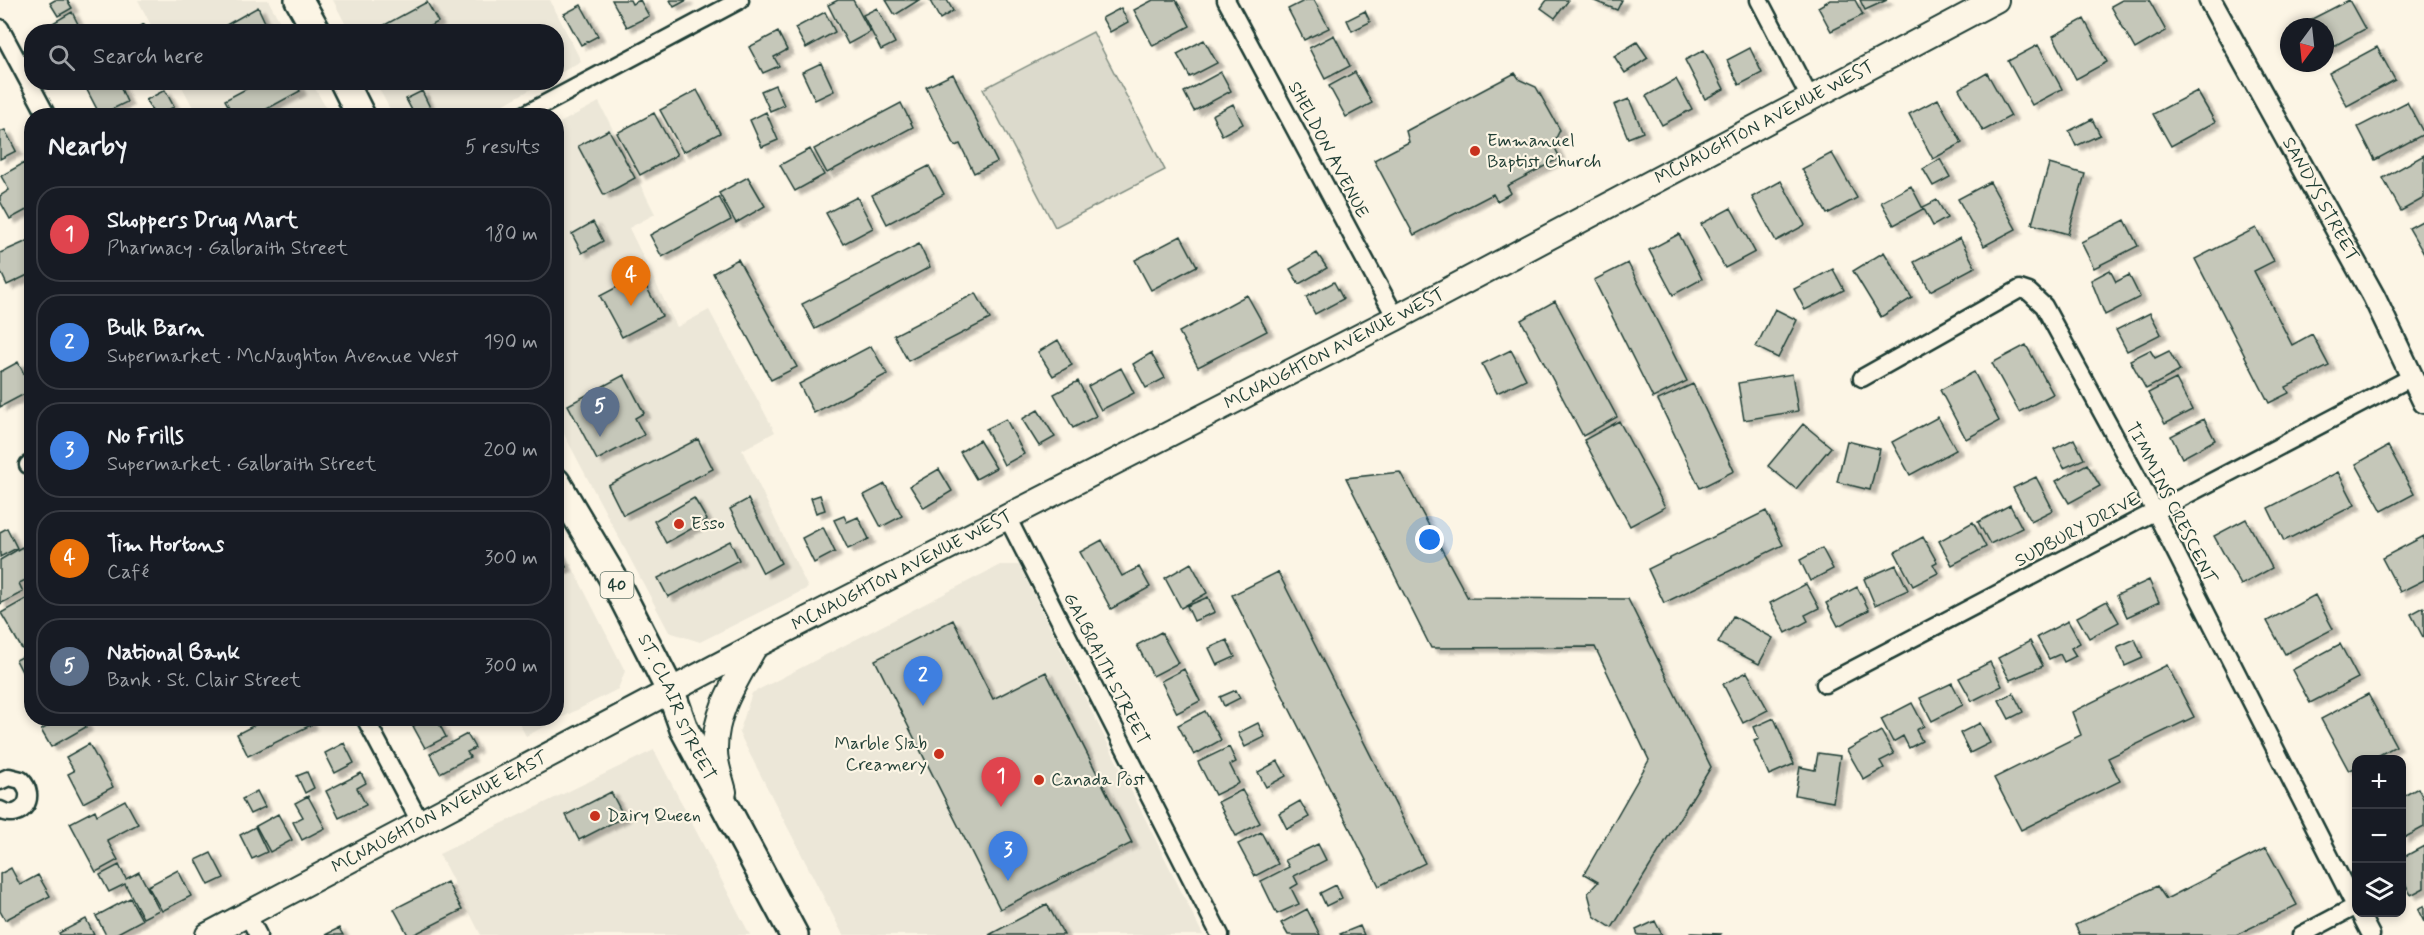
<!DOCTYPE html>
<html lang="en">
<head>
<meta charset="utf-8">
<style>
  :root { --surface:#171b24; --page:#242831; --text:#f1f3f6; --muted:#9ea1a6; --line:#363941; --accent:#db2777 }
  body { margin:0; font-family:Mynerve,sans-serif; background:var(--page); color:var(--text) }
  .controls { position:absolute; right:18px; bottom:18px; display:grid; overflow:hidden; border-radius:12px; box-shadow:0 3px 9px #0003 }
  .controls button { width:54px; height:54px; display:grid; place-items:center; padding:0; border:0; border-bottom:2px solid var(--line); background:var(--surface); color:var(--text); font:30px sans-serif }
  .compass { position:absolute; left:2280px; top:18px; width:54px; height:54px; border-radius:50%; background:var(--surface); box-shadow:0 3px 9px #0003; rotate:195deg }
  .you { position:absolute; left:1430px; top:540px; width:21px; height:21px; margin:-15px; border:4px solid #fff; border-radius:50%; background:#1a73e8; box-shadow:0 0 0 9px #1a73e833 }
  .badge { display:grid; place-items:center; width:39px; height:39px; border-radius:50%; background:var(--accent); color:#fff; font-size:20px; font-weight:700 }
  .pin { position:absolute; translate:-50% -50px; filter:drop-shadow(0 2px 3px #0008) }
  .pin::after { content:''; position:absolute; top:32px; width:21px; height:18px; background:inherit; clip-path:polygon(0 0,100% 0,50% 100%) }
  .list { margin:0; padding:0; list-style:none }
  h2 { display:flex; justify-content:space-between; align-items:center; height:78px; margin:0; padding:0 24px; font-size:26px }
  h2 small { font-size:20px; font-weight:400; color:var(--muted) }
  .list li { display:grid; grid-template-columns:39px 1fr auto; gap:18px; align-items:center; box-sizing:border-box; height:96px; margin:0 12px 12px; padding:0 12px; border:2px solid var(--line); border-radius:24px }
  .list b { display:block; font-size:22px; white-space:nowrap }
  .list p { margin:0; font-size:20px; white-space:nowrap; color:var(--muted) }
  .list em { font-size:20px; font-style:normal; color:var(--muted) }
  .icon { flex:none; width:33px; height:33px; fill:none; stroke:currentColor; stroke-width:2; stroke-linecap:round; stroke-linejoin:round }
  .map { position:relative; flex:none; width:2424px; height:935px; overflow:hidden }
  .search { position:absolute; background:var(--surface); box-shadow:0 3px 9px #0003; left:24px; top:24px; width:540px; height:66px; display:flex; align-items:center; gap:15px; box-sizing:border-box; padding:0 21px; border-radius:24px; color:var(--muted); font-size:22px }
  .panel { position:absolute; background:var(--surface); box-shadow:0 3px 9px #0003; left:24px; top:108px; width:540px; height:618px; border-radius:24px }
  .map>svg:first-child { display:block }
</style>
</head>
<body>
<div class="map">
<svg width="2424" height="935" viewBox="0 0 2424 935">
  <defs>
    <filter id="shadow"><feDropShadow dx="6" dy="4" stdDeviation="1.5" flood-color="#0004"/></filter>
  </defs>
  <rect width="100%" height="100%" fill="#fcf5e5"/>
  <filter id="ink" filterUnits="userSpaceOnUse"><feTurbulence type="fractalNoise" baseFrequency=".0167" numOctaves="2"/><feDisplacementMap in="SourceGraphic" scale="12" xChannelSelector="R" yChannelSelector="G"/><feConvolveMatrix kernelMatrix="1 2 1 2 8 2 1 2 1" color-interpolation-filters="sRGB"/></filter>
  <g filter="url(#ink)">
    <path fill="#ece7d8" d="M138,0H268L285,31H154Z
      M333,0H550L581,61L557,75L556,32L349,31Z
      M180,83H312L330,115H197Z
      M376,83H542L483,116L393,115Z
      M599,102L655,214L629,228L677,327L709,310L775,432L742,450L808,588L700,642L669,632L557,421L556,125Z
      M557,537L625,671L618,689L526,736L517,719L556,718Z
      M1000,565H1019L1203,935H843L739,733L752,693Z
      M654,750L750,935H481L439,854Z"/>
    <path fill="#dcdacc" stroke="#7e8c80" stroke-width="1.5" d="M1093,32L1165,170L1055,227L983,89Z"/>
    <path fill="#c5c7b9" stroke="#1f3d34" stroke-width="1.5" filter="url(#shadow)" d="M55,0H67L72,8L58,16L50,3Z
      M612,0H630L632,4L640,0L649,16L627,27Z
      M670,0H687L674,7Z
      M838,0H853L870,32L848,44L828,5Z
      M886,0H919L895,15Z
      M947,0L953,11L940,19L930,1Z
      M1153,0H1176L1190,26L1153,46L1134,10Z
      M1306,0H1314L1329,28L1304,40L1288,9Z
      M1547,0H1567L1568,1L1555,18L1541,8Z
      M1592,0H1622L1617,10Z
      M1855,0L1863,15L1831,31L1818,7L1830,0Z
      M1860,0H1887L1865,10Z
      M2122,0H2149L2166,31L2135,49L2111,6Z
      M2349,0L2365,29L2325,51V27H2304L2302,24Z
      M427,2L438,22L419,32H378L377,29Z
      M581,5L598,36L581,45L564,14Z
      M258,7L269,31L214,32Z
      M877,8L895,43L881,50L863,15Z
      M1121,8L1128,22L1110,32L1102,18Z
      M1365,11L1370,22L1352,31L1347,20Z
      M72,12L82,32H55L51,24Z
      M825,12L835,32L806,48L795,28Z
      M2084,19L2107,62L2076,79L2053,36Z
      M144,24L148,32H131Z
      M778,32L787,50L774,57L779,66L763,73L749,47Z
      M1334,35L1350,66L1325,79L1309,48Z
      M1204,40L1217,63L1190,77L1177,54Z
      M1637,42L1648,58L1625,73L1614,56Z
      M2038,45L2062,89L2032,105L2008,61Z
      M2377,47L2395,80L2347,106L2329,73Z
      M1750,48L1762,73L1739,85L1727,60Z
      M1704,50L1724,89L1705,99L1685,60Z
      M821,63L834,91L815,100L802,72Z
      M1221,72L1231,91L1194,111L1184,92Z
      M1355,72L1372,103L1346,117L1329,86Z
      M1515,73L1520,80L1536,87L1560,130L1553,144L1560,158L1507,186L1511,193L1497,201L1493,194L1414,235L1374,160L1409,142L1406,131Z
      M1987,73L2011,116L1983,131L1959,89Z
      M953,74L997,162L974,173L960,144L955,146L926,87Z
      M1676,79L1692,109L1662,125L1646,96Z
      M98,82H118L127,102L100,115L86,88Z
      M259,82H295L300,91L254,116H234L225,100Z
      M775,85L784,105L770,111L761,91Z
      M165,90L174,107L155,116L146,100Z
      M697,90L720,133L683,152L660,110Z
      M422,91L434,116H415L406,99Z
      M2197,91L2215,122L2171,146L2153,114Z
      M1629,99L1643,132L1628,138L1614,105Z
      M1938,99L1962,143L1933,159L1909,114Z
      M2407,102L2424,134L2375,160L2358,127Z
      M901,103L913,127L827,173L814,149Z
      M1233,104L1243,124L1222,135L1212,115Z
      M766,112L778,140L762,147L750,120Z
      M654,113L677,155L640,175L617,133Z
      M2092,119L2100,135L2076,146L2069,131Z
      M5,130L16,151L0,159V132Z
      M609,130L635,178L604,195L578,146Z
      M810,149L824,175L795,191L780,165Z
      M1832,153L1857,198L1827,214L1802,169Z
      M2424,155V198L2401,211L2383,178Z
      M1940,159L1950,177L1933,186L1923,169Z
      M24,163L32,176V207L10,219L0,201V196L9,190L1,176Z
      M2049,164L2085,174L2068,234L2032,224Z
      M929,166L944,194L887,224L872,195Z
      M748,177L765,206L736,223L719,193Z
      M1781,181L1805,225L1776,241L1752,197Z
      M1990,182L2016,229L1984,246L1958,199Z
      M1911,186L1923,209L1894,225L1881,202Z
      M719,197L731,220L662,257L650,235Z
      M857,197L873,228L843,244L826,213Z
      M1937,200L1947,218L1933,226L1923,207Z
      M1731,208L1755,252L1725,268L1701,224Z
      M2125,220L2138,246L2094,268L2081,242Z
      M2424,220V254L2409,228Z
      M593,222L603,241L582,253L572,234Z
      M2256,228L2274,261L2254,271L2292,345L2312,334L2329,366L2286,387L2289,393L2269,403L2195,259Z
      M1679,234L1702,279L1673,295L1649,250Z
      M1181,236L1197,266L1151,290L1135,260Z
      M1960,238L1975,267L1930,291L1914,262Z
      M32,239V273L7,285L0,270V253Z
      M919,244L930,267L815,329L802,304Z
      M1884,252L1912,298L1881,317L1853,271Z
      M1317,253L1327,268L1299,284L1290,269Z
      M738,259L797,367L771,380L713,273Z
      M1628,263L1687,381L1653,398L1594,280Z
      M1833,269L1844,290L1805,310L1794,289Z
      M2110,270L2116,282L2129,275L2140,297L2105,315L2091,280Z
      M640,275L662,316L622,337L600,296Z
      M1334,282L1343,299L1315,314L1306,297Z
      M976,293L990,319L908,361L894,335Z
      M1247,295L1267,331L1198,367L1179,332Z
      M1555,301L1617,417L1583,436L1521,320Z
      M1775,309L1797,320L1778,358L1756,347Z
      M2150,313L2161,334L2127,351L2116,330Z
      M1058,340L1072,365L1053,376L1038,352Z
      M2026,345L2053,394L2019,412L1992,363Z
      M871,346L887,374L814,413L799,384Z
      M1511,350L1526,379L1497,393L1482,364Z
      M2150,350L2155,358L2169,351L2180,371L2146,389L2130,360Z
      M1151,353L1165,378L1146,388L1133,364Z
      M18,362L32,390L0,407V372Z
      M32,364V378L26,367Z
      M1121,368L1134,393L1101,410L1088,386Z
      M1974,372L1999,421L1966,439L1940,390Z
      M1792,374L1798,411L1744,420L1738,383Z
      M624,375L644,413L635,418L644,435L597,460L568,405Z
      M2176,379L2192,410L2165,424L2148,393Z
      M1078,381L1096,416L1073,428L1054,394Z
      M1693,384L1734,471L1700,488L1658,400Z
      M1038,410L1055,437L1039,446L1022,419Z
      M1938,417L1956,450L1910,475L1892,442Z
      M1006,419L1024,454L1004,465L986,429Z
      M2204,419L2215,440L2182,458L2171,436Z
      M1619,421L1665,507L1630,526L1584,440Z
      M1803,424L1831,447L1796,489L1768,466Z
      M698,439L713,469L623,515L608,485Z
      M2074,439L2084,459L2064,468L2054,449Z
      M979,440L996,468L976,479L960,452Z
      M1847,441L1880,449L1870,490L1837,482Z
      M2388,446L2414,494L2382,511L2356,464Z
      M2087,464L2100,486L2069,503L2056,481Z
      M939,469L952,491L924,508L910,486Z
      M1400,472L1468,598L1628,599L1711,767L1612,928L1594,916L1588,893L1598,882L1584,874L1649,760L1595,647L1431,648L1346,478Z
      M2338,472L2355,505L2284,541L2268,508Z
      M2036,477L2053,510L2031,521L2013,488Z
      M885,484L902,516L881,527L864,495Z
      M820,495L825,510L816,513L811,498Z
      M694,498L707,520L666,543L654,521Z
      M748,499L781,563L763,573L730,509Z
      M2010,505L2022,528L1990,544L1978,522Z
      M1766,511L1783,545L1664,603L1648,569Z
      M844,516L847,522L858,517L869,539L848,549L834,520Z
      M2246,519L2272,568L2241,585L2214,536Z
      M1973,522L1986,547L1952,565L1939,541Z
      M823,527L835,552L814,563L802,538Z
      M7,528L17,548L0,557V532Z
      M2424,536V580L2400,592L2382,558Z
      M1923,537L1937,562L1933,564L1938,573L1913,586L1895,552Z
      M1102,540L1122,576L1139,567L1150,587L1111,609L1080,552Z
      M730,541L739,560L668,597L658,578Z
      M22,547L32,565V577L19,583L23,592L0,604V560Z
      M1822,548L1833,569L1810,581L1800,560Z
      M556,549L566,567L556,572Z
      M1191,563L1207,593L1181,608L1165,578Z
      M1896,565L1908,590L1875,605L1864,579Z
      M1278,572L1425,863L1379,886L1232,595Z
      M2149,580L2159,602L2127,617L2117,595Z
      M1806,584L1819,608L1805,615L1808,621L1786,633L1770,603Z
      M1857,587L1869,610L1838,626L1826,603Z
      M2315,595L2333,629L2285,654L2267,621Z
      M31,596L32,644L22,649L1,613Z
      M1208,597L1215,612L1194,621L1187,606Z
      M2107,601L2119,622L2089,638L2077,617Z
      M2424,607V639L2411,614Z
      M1733,616L1773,638L1759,664L1718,643Z
      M953,620L993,699L1046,672L1132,843L1000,909L875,660Z
      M2068,621L2080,643L2071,648L2076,656L2064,662L2060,654L2049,659L2037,637Z
      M1161,632L1178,663L1153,676L1137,645Z
      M2135,639L2143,658L2125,666L2117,647Z
      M1227,640L1235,657L1217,665L1209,648Z
      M2030,641L2043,666L2010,680L1998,658Z
      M2340,644L2358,678L2310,703L2292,670Z
      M32,652V684L29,685L16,660Z
      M1990,662L2002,686L1972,701L1959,678Z
      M2167,665L2194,717L2108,758L2120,781L2021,830L1994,778L2081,735L2072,712Z
      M1184,669L1200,701L1177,713L1161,681Z
      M1747,672L1768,710L1743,723L1723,684Z
      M1952,683L1963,705L1932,721L1920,698Z
      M1236,690L1240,698L1224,706L1220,697Z
      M2013,693L2023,712L2009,719L1999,700Z
      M2368,694L2396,746L2370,760H2356V767L2349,771L2321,719Z
      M1912,703L1924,726L1916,730L1922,741L1909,748L1903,736L1893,742L1881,719Z
      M1205,711L1221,740L1194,755L1178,725Z
      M47,718H81L86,727L51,747L41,730L50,725Z
      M268,718H308L311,725L248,756L237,734Z
      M427,718H436L446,737L425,748L413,726Z
      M1774,718L1794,764L1769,775L1754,741L1759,739L1754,727Z
      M1258,723L1265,737L1245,747L1238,733Z
      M1980,723L1990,743L1970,753L1960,733Z
      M1881,731L1894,754L1880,761L1884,768L1864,780L1847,750Z
      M467,734L475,748L467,752L470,757L440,773L430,754Z
      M344,743L354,763L335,773L325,753Z
      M89,744L113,787L83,803L68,774L74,771L66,757Z
      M1229,747L1236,762L1230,765L1239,783L1215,795L1198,762Z
      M1818,753L1840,756L1833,802L1795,795L1800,767L1815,770Z
      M1278,761L1286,776L1266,787L1258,772Z
      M307,772L314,788L305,793L297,776Z
      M361,773L366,783L357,788L366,805L339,818L326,791Z
      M2418,788L2424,800V827L2402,839V797Z
      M1242,790L1260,823L1236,836L1218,802Z
      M257,791L265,807L250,814L242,799Z
      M611,792L624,817L579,840L566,815Z
      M308,796L325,828L302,840L293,822L303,817L295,803Z
      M125,800L138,824L107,840L118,860L96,872L70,823L95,810L97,815Z
      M1300,801L1309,817L1287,829L1279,813Z
      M278,814L292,840L270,852L256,826Z
      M255,827L267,852L252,859L240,835Z
      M1261,832L1278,864L1255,876L1238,844Z
      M1318,844L1326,860L1294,876L1298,884L1291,888L1299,904L1277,914L1261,881L1289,867L1285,860Z
      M2424,846V888L2411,895L2402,877V858Z
      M2266,848L2297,905L2236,935H2080L2075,925L2157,886L2166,899Z
      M211,853L224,878L209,885L196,860Z
      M119,865L126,879L139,872L159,910L143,918L125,884L109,892L100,875Z
      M11,868L20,885L38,875L50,896L5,920L0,911V874Z
      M178,870L191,896L162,911L148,886Z
      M447,882L462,910L413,935H408L394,909Z
      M1336,885L1342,898L1326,906L1320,893Z
      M130,898L142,920L114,935H106L96,916Z
      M1047,904L1064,935H989Z
      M2424,906V922L2418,910Z
      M1307,909L1320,935H1288L1281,923Z
      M86,919L94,935H60L59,933Z
      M1655,921L1662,935H1638L1636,930Z
      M1360,926L1364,935H1341L1340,934Z
      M339,928L343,935H325Z
      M1691,933L1721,934L1720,935H1691Z"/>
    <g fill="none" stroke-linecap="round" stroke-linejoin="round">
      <defs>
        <path id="minor" d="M1226,0L1396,318
          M1759,0L1810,98
          M0,28L47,116
          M522,116L740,0
          M1862,378L2020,289L2029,292L2044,306L2142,486L2356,908
          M28,465L32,463
          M1007,517L1220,935
          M1825,684L2412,377
          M365,718L420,822
          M0,781L9,777L21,780C38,796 22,822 0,810
          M2359,912L2371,935
          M247,914L258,935
          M2301,935L2356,906"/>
        <g id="tertiary">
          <path id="s1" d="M2210,0L2374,297L2424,402"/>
        </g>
        <g id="secondary">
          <path d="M724,792C721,779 715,764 715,751C714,712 737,679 755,646"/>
          <path id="s2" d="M208,935L755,646L1396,318L1996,0"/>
        </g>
        <g id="primary">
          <path d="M299,0L317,32"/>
          <path d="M344,82L361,116"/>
          <path id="s3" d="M556,482L613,578L671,692L684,729L794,935"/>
        </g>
      </defs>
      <use href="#minor" stroke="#1f3d34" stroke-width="21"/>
      <use href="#tertiary" stroke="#1f3d34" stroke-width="26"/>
      <use href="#secondary" stroke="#1f3d34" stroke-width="28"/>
      <use href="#primary" stroke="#1f3d34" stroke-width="32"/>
      <use href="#minor" stroke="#fcf5e5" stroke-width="16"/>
      <use href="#tertiary" stroke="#fcf5e5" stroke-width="21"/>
      <use href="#secondary" stroke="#fcf5e5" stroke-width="24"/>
      <use href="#primary" stroke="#fcf5e5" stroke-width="27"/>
    </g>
  </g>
  <g fill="#c8321e" stroke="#fcf5e5" stroke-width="2">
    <circle cx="1475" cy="151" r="6"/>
    <circle cx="679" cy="524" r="6"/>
    <circle cx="939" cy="754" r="6"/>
    <circle cx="1039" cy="780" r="6"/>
    <circle cx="595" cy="816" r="6"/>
  </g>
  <g text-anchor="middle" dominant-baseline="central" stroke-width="4.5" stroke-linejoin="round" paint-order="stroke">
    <rect fill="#fcf5e5" stroke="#617469" stroke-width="1.5" x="600.5" y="572" width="33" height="26" rx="4.5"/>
    <g font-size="16" font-weight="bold" fill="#1f3d34">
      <text x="617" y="585">40</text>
    </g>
    <g font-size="18" fill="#1f3d34" stroke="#fcf5e5">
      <text stroke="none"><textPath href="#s2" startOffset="1756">MCNAUGHTON AVENUE WEST</textPath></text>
      <text transform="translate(1328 150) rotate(62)">SHELDON AVENUE</text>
      <text stroke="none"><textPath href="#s1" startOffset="228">SANDYS STREET</textPath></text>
      <text stroke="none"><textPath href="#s2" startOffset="1270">MCNAUGHTON AVENUE WEST</textPath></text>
      <text transform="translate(2171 503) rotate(63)">TIMMINS CRESCENT</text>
      <text transform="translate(2078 530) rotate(-28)">SUDBURY DRIVE</text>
      <text stroke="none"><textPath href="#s2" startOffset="784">MCNAUGHTON AVENUE WEST</textPath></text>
      <text transform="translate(1106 669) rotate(63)">GALBRAITH STREET</text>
      <text stroke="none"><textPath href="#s3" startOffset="256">ST. CLAIR STREET</textPath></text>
      <text stroke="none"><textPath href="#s2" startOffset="262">MCNAUGHTON AVENUE EAST</textPath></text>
    </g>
    <g font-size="18" fill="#1f3d34" stroke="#fcf5e5" text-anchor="start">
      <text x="1487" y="141">Emmanuel<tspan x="1487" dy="21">Baptist Church</tspan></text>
      <text x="691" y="524">Esso</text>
      <text x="927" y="744" text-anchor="end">Marble Slab<tspan x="927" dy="21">Creamery</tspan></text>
      <text x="1051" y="780">Canada Post</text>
      <text x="607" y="816">Dairy Queen</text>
    </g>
  </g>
</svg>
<div class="controls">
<button>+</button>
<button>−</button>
<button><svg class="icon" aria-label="layers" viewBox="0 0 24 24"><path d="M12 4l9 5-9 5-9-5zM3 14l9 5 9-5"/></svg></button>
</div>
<svg class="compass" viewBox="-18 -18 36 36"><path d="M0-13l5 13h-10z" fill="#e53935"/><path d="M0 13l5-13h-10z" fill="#9ea1a6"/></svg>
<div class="you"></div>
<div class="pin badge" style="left:1001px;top:807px;background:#e0444e">1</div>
<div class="pin badge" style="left:923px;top:706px;background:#3f7fe0">2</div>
<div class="pin badge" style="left:1008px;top:881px;background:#3f7fe0">3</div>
<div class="pin badge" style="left:631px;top:306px;background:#e8710a">4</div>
<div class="pin badge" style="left:600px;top:437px;background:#5c6f8a">5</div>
<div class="search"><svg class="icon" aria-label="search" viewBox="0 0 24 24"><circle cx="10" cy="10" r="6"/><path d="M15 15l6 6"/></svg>Search here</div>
<section class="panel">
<h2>Nearby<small>5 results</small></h2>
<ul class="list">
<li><span class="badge" style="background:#e0444e">1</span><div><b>Shoppers Drug Mart</b><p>Pharmacy · Galbraith Street</p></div><em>180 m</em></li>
<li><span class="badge" style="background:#3f7fe0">2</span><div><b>Bulk Barn</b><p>Supermarket · McNaughton Avenue West</p></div><em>190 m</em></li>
<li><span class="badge" style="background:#3f7fe0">3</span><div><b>No Frills</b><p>Supermarket · Galbraith Street</p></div><em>200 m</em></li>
<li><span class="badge" style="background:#e8710a">4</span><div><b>Tim Hortons</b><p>Café</p></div><em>300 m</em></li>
<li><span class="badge" style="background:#5c6f8a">5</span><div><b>National Bank</b><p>Bank · St. Clair Street</p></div><em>300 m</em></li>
</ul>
</section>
</div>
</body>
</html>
